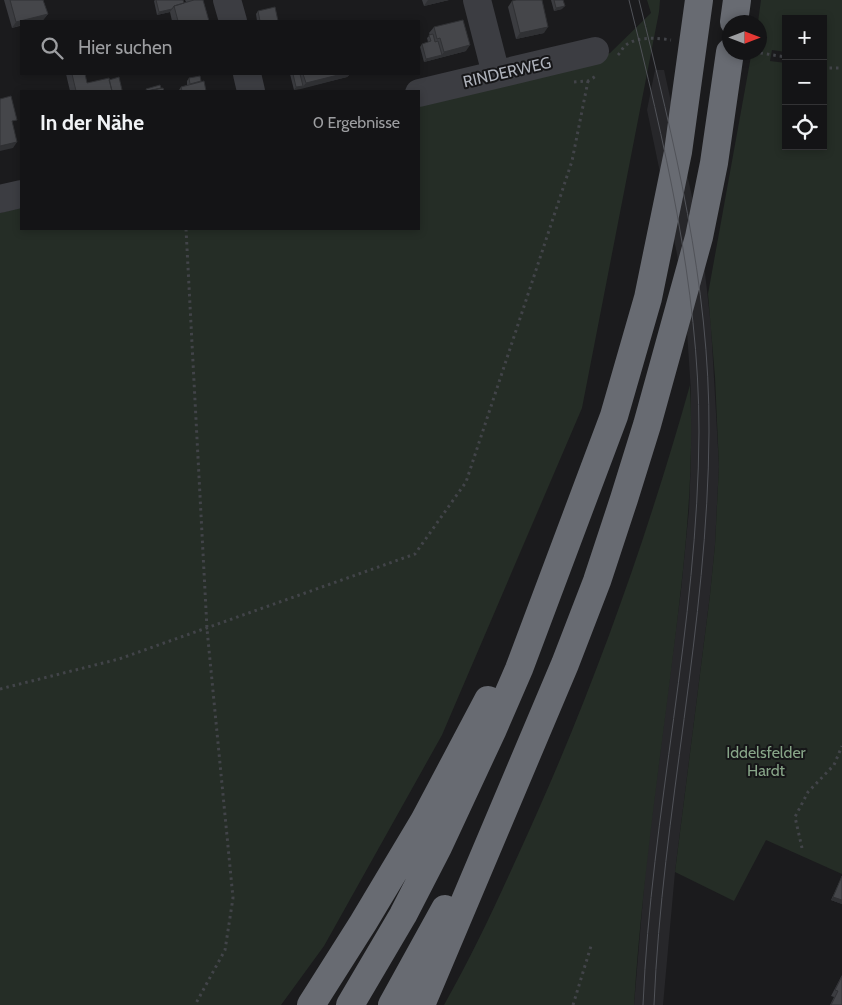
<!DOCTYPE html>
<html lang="de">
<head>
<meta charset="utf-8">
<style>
  :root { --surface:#141416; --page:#1d1d1f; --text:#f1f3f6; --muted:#9d9ea1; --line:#333335 }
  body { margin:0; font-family:Cabin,sans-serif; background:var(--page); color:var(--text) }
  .controls { position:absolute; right:15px; top:15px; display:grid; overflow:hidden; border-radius:0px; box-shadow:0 2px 8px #0003 }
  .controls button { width:45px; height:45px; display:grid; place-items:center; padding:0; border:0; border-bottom:1px solid var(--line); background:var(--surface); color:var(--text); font:25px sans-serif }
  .compass { position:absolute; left:722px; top:15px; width:45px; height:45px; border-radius:50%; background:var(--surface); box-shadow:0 2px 8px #0003; rotate:90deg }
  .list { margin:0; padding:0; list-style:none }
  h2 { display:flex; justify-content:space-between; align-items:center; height:65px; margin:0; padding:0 20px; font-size:21px }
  h2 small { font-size:16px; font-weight:400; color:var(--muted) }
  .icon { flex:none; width:28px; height:28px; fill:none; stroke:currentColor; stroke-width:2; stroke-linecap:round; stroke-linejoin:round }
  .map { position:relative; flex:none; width:842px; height:1005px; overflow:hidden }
  .search { position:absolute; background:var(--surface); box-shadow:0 2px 8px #0003; left:20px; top:20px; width:400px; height:55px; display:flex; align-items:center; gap:12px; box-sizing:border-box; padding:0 18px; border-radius:0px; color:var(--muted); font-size:19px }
  .panel { position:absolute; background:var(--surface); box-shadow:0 2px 8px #0003; left:20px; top:90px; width:400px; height:140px; border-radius:0px }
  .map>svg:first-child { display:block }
</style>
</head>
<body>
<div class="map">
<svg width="842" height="1005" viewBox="0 0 842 1005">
  <rect width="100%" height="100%" fill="#1b1b1d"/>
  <path fill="#27272a" d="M655,70H664L695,210L704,264L711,326L719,466L715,545L710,595L675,872L663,1005H634L646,862L681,590L689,510L691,458V392L687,331L677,254L647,110Z"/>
  <path fill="#252d26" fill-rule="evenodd" d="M647,0H660L659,12L582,408L442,735L324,946L281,1005H0V213L21,208V229H419V106L610,53L651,13Z
    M761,0H842V874L766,840L734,901L675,872L710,595L715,545L719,466L715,377L708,294L751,56L752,53L760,52V22H758ZM786,19H823V146H786V63L770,61L772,50L786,52Z
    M690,385C695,481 683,576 671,671C657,782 641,893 634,1005H444C472,956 496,904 519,853C589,701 645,545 690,385Z"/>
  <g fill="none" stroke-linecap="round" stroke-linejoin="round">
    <path stroke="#424449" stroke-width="3" stroke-dasharray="2.5 4" stroke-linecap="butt" d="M754,52L786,57
      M618,55C621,52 623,47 626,45C638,36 658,38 671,40
      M823,68H842
      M574,82L588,81L596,76
      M186,229L207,629L233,898L225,950L195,1005
      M0,689L119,659L415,554L466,482L572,161L588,81
      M802,848L795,817L808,792L834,765L842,746
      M573,1005L591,946"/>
    <path stroke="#3c3d42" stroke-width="28" d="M227,0L233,21
      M477,0L496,74
      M247,74L251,91
      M419,93L595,51
      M0,199L21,194"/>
    <path stroke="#686b72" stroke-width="28" d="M734,22L737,0
      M311,1005L363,923L424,821L488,700
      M350,1005L403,915L438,847L493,729L519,669L614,416L648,298L678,152L699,0
      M392,1005L445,909
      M421,1005L565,664L597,581L624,499L647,425L699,237L714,163L730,52"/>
    <path stroke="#515359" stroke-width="1" d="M629,0C664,142 699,285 699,432C698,624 651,813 643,1005
      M639,0C674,142 710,284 709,432C708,624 662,813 654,1005"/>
  </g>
  <path fill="#3b3c40" d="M4,0H43L48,14L43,20L12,28Z
    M155,0H183L184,3L186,2L185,0H203L209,21H172L170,12L157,15L154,1Z
    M422,0H449L424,6Z
    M551,0H563L562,9L554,11Z
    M512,1L544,33L516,39L508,7Z
    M258,11L278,21H257L256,14Z
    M434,27L466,51L424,62L420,47L422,44L428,42L427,38L430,35L429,33Z
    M66,74H85L87,83L109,80L122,91H70Z
    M290,74H350L347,77L294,90Z
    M189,78L201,81L206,91H171L179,90L181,87L187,85V81Z
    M842,876V904L831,900Z
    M842,975V1005H830L834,997L831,996Z"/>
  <path fill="#303134" d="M428,0H449L424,6Z
    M565,6L562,9L554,11L556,8Z
    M172,9L170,12L157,15L159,12Z
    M48,14L43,20L37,21H21V25L12,28L16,22Z
    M548,27L544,33L516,39L520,33Z
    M470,45L466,51L424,62L426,59L442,55L444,52Z
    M342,74H350L347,77L301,89L306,83Z
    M303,86L301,89L294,90L296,87Z
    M17,142L13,148L0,151V146Z
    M833,897L842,900V904L831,900Z"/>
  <path fill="#45464a" stroke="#303134" d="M10,0H43L48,14L16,22Z
    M156,0H183L184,3L174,6L172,9L159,12Z
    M194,0H203L209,21H178L174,6Z
    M516,0H542L548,27L520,33L512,1Z
    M554,0H563L565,6L556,8Z
    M275,7L278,21H260L258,11Z
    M463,20L470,45L444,52L440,38L437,39L434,27Z
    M433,34L435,42L438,41L442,55L426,59L422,44L431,41L429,35Z
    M72,74H85L87,83L109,78L112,91H76Z
    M293,74H300L303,86L296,87Z
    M303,74H342L306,83Z
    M200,76L201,81L190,84L189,78Z
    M119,77L122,90L119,91H112L109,80Z
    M204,81L206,91H182L181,87Z
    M160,85L161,88L147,91L146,89Z
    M163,88L164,91H148Z
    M11,96L17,120L12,121L17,142L0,146V99Z
    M842,876V900L833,897Z
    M842,976V1005H831L838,991L835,990Z"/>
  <g text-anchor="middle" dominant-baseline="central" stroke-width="4" stroke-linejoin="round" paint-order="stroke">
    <g font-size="16" fill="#aeb2bb" stroke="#161618">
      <text transform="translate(507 72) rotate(-13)">RINDERWEG</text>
    </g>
    <g font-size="16" fill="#87a588" stroke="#161618">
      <text x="766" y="752">Iddelsfelder<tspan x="766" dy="18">Hardt</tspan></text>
    </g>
  </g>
</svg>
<div class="controls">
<button>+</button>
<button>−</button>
<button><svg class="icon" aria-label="locate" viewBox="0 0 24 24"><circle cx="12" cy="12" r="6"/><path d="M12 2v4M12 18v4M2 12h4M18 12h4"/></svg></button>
</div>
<svg class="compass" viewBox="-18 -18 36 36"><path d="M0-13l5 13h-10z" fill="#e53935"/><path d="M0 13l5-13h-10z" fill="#9d9ea1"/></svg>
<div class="search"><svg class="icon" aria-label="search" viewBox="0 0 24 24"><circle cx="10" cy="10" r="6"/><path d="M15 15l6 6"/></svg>Hier suchen</div>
<section class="panel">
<h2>In der Nähe<small>0 Ergebnisse</small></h2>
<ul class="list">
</ul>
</section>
</div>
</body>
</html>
